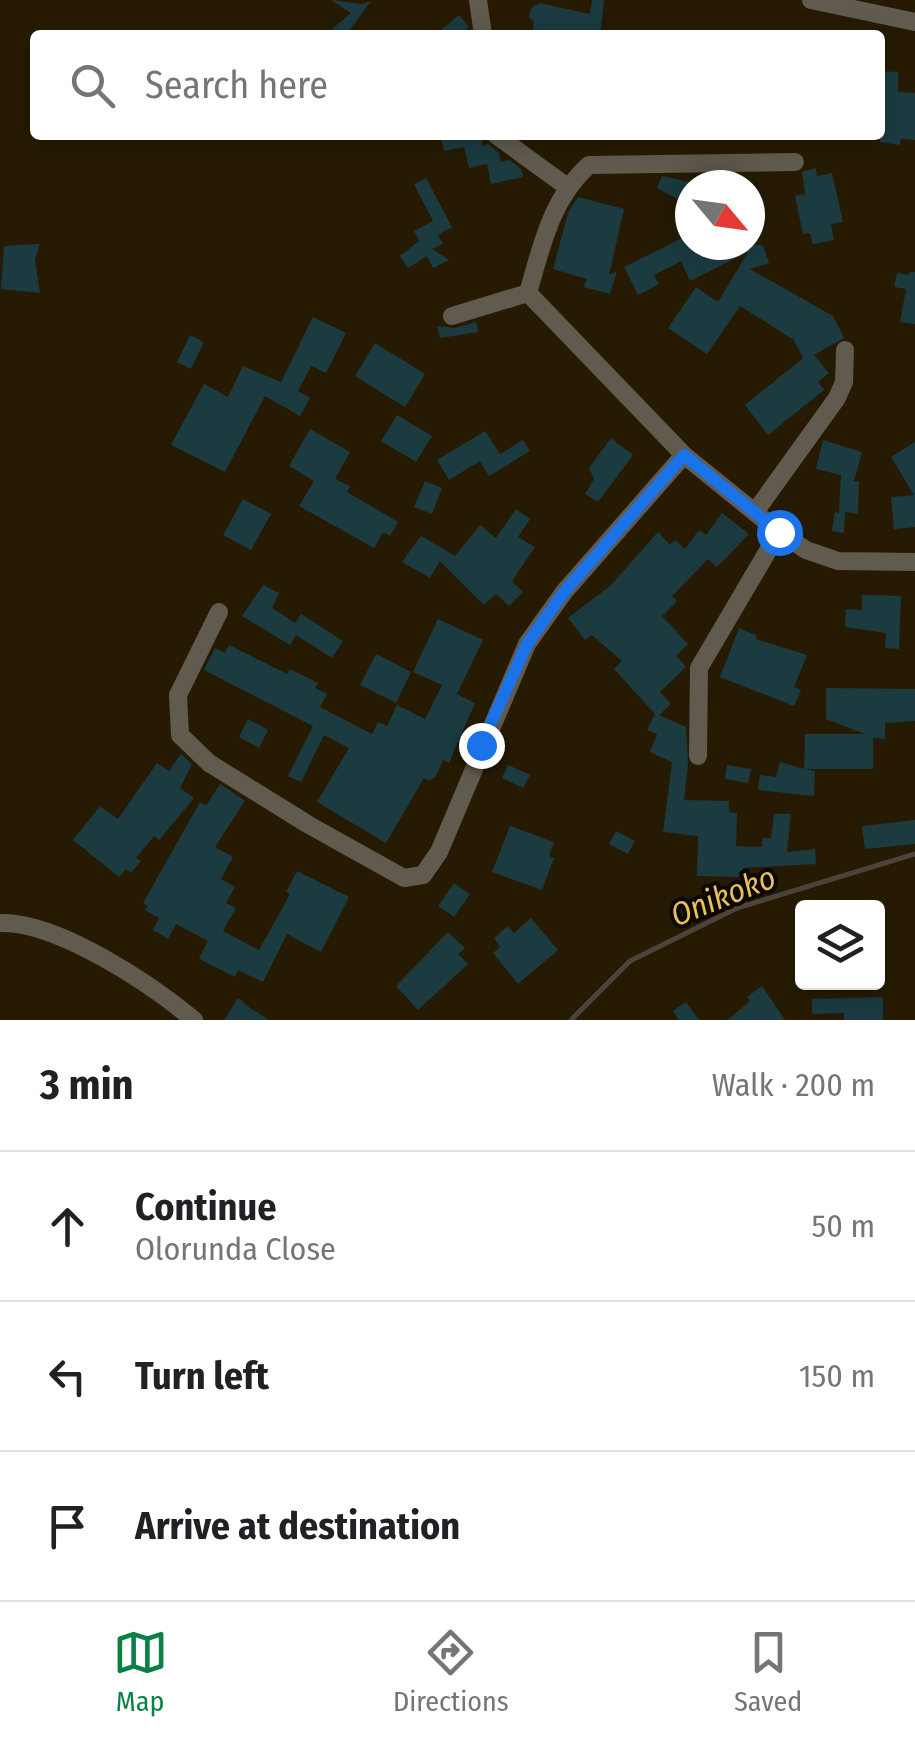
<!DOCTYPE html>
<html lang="en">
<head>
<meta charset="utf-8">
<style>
  :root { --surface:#fff; --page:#f2f2f2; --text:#202124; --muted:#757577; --line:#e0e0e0; --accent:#0b8043 }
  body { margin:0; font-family:"Fira Sans Condensed",sans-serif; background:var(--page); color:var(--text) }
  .controls { position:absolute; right:30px; bottom:30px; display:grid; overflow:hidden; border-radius:10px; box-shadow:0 5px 25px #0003 }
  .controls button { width:90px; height:90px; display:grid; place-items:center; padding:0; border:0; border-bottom:2px solid var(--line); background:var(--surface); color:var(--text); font:50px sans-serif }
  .compass { position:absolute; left:675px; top:170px; width:90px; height:90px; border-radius:50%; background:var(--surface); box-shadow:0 5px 25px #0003; rotate:119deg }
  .stop { position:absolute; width:30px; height:30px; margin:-22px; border:8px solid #1a73e8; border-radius:50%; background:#fff }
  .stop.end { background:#1a73e8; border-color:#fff; box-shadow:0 2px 10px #0008 }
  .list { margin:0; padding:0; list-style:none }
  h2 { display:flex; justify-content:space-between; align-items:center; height:130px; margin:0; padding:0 40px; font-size:42px }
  h2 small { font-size:32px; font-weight:400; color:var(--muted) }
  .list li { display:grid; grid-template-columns:65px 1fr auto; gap:30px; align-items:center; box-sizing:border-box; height:150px; padding:0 40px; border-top:2px solid var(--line) }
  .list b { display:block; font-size:38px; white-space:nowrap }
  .list p { margin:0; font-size:32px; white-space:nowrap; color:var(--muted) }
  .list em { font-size:32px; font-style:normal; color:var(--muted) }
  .icon { flex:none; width:55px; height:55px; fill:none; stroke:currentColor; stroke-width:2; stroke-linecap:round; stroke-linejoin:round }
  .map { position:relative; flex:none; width:915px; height:1020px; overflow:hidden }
  .search { position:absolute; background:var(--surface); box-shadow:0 5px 25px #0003; left:30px; right:30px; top:30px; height:110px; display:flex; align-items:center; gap:25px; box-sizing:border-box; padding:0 35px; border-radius:10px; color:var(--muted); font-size:38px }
  .sheet { height:580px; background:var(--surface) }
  nav { display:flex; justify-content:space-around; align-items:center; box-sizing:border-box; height:140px; border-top:2px solid var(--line); background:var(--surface); font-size:28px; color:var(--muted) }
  nav a { display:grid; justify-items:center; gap:5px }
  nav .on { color:var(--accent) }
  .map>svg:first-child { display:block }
</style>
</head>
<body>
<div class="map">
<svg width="915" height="1020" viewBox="0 0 915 1020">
  <rect width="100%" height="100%" fill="#261b02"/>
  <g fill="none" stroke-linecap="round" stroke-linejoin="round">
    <path stroke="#4c443b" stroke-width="5" d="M571,1020L630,961L737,908L915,854"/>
  </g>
  <path fill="#1b3b41" d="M331,0L362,4L371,1L346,35H325L351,13Z
    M592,0H604L600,35H532L534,21L529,18L531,8L540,3L590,14Z
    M459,15L469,27L460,35H435Z
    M880,71L898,72V92L915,93V140L901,139L900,145L880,142Z
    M440,135H484L481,146L488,144L499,153L501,162L510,160L521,169L523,177L491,184L487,164L469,168L464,147L444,151Z
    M816,168L817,176L832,173L843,222L831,224L834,240L813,244L810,233L803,234L795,196L805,194L802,172Z
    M662,176L690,182V206L657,188Z
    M426,178L452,227L438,235L443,244L432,249L449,260L433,268L427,256L408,268L400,256L419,241L414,231L433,221L414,184Z
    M578,197L624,209L609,275L617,271L610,294L584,287L587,279L553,269L568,213Z
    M690,234V245H763L769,263L750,269L833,316L844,338L814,355L829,373L818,382L824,390L768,435L745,405L803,358L794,340L740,306L707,354L668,328L696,287L718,302L748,252L690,281L681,261L654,275L659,284L638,295L624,267Z
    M40,244L35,260L40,293L1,289L4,246Z
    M910,272H915V324L900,322L906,289L894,287L897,273L909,275Z
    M313,317L346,333L326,373L311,366L298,391L310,398L300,416L265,396L225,472L171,445L204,384L228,397L243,366L281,382Z
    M476,322L478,332L440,338L437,326L455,328Z
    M190,335L204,342L191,369L177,362Z
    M375,343L425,374L405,407L355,376Z
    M397,415L432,436L416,462L381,441Z
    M310,429L350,452L335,479L350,486L347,492L398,522L390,536L383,532L374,548L299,506L314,481L289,466Z
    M485,431L500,454L523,440L530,451L489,476L480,461L449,480L437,460Z
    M611,438L633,455L598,502L585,494L594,479L589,468Z
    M823,440L862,452L854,481H859L858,514L845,512L844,533L832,531L835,512L839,513L841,475L816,469Z
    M915,442V527L894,529L891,497L914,495L891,457Z
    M425,481L442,488L432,514L414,507Z
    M243,499L271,514L251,550L223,535Z
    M516,509L530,519L518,537L535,547L512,581L523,592L509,606L496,594L484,605L440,561L430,578L402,562L421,536L455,556L480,525L496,538Z
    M722,513L749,534L717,567L708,559L672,596L677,601L662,616L688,644L676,656L686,667L660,692L671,704L659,715L686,727L688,764L684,800L729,801V812L737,813L736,846L762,847V838H771L774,814H791L787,852L815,849L816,864L743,868V877L697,876L698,836L663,832L672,762L650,752L657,734L647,730L655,714L614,669L622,661L592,635L585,640L568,618L610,586L658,532L670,545L675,540L685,549L699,530L706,535Z
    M263,585L279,593L272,608L295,623L301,614L343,641L332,658L296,635L290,645L242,616Z
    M862,595L901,596L899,649L885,648L886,633L845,627L846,609L862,610Z
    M438,619L483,640L457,694L475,703L449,763L443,760L436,776L429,781L424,778L386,843L317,802L349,748L324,735L301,782L288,776L313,726L204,670L215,648L225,653L229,645L287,674L290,669L318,683L315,688L327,694L320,707L372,734L378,722L387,726L397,705L425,719L442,685L413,672Z
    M739,628L756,635V639L807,655L794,687L801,690L794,706L720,677Z
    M376,654L411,672L396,703L360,685Z
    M826,688L915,689V721L885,723V739L873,738V769H805L815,771L814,796L758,790L760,775L776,777L780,762L804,769L805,734H865L826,719Z
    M248,719L268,730L259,748L239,737Z
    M181,754L192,764L180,788L194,798L159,840L154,836L136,858L141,861L131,873L126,869L119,877L73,840L100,806L118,819L157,763L169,771Z
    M508,765L530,775L523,788L502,778Z
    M727,765L751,769L748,783L725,779Z
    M220,784L245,801L215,847L233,857L221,879L235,887L226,903L236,908L223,931L259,950L290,894L286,892L297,871L349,897L321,952L287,934L263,982L238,970L235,977L205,962L199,958L208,941L176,924L168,939L153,930L159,918L145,910L148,906L143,903L200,802L206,806Z
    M915,820V844L865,849L862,826Z
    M510,826L554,842L549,856L554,858L542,890L492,872Z
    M616,831L635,841L628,854L609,844Z
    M454,883L470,894L454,917L438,906Z
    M531,918L558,950L518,984L493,953L500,947L494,938L508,926L514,933Z
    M448,932L465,948L458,954L468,964L418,1010L396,986Z
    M762,986L785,1020H728L750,1001L747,997Z
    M883,997V1020H844V1013L812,1014V999Z
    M238,998L250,1008L269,1020H224Z
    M686,1002L699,1020H679L673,1011Z"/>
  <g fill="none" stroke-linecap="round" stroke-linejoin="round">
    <path stroke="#605b4e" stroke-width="18" d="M478,0L483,35
      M811,0L915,22
      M496,135L566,186
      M528,293L684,455L779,532L806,550L838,561L915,562
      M528,293C542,245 551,199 589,165L795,162
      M452,316L528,293
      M755,512L837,398L844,382L845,350
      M219,612L178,695L180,735L209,763L309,825L404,878L423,875L439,852L527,644L564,592L684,455
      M698,756L699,668L779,532
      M0,923C57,921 151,984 194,1020"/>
  </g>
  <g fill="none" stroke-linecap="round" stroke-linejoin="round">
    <path stroke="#1a73e8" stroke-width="12" d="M481,745L527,644L564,592L684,455L779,532"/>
  </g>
  <g text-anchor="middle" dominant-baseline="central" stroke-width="8" stroke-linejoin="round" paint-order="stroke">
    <g font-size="32" font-style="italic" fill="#e8bf59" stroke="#0b0701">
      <text transform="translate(723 896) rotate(-22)">Onikoko</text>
    </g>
  </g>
</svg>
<div class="controls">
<button><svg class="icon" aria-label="layers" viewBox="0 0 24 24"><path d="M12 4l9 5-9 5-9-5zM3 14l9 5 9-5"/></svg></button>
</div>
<svg class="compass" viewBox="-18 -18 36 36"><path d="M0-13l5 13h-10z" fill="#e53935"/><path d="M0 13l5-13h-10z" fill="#757577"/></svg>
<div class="stop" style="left:779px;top:532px"></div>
<div class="stop end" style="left:481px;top:745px"></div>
<div class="search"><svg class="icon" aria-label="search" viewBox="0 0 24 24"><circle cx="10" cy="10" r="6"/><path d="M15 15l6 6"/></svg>Search here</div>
</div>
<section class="sheet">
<h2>3 min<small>Walk · 200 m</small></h2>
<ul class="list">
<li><svg class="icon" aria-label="ahead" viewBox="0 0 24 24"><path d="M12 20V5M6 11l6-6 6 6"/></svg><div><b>Continue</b><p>Olorunda Close</p></div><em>50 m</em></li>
<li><svg class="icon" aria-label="left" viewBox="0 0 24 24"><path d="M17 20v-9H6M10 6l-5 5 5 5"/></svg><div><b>Turn left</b></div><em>150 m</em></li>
<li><svg class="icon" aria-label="arrive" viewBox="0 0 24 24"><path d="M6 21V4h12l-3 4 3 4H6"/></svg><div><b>Arrive at destination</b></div></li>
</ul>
</section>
<nav>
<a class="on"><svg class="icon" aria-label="map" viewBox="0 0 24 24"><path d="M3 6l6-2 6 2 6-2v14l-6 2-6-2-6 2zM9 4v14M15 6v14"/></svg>Map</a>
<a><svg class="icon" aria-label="directions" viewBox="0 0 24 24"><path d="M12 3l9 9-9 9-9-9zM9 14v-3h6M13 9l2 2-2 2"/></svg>Directions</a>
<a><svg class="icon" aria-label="saved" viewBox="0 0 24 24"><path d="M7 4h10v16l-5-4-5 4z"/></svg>Saved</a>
</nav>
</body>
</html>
